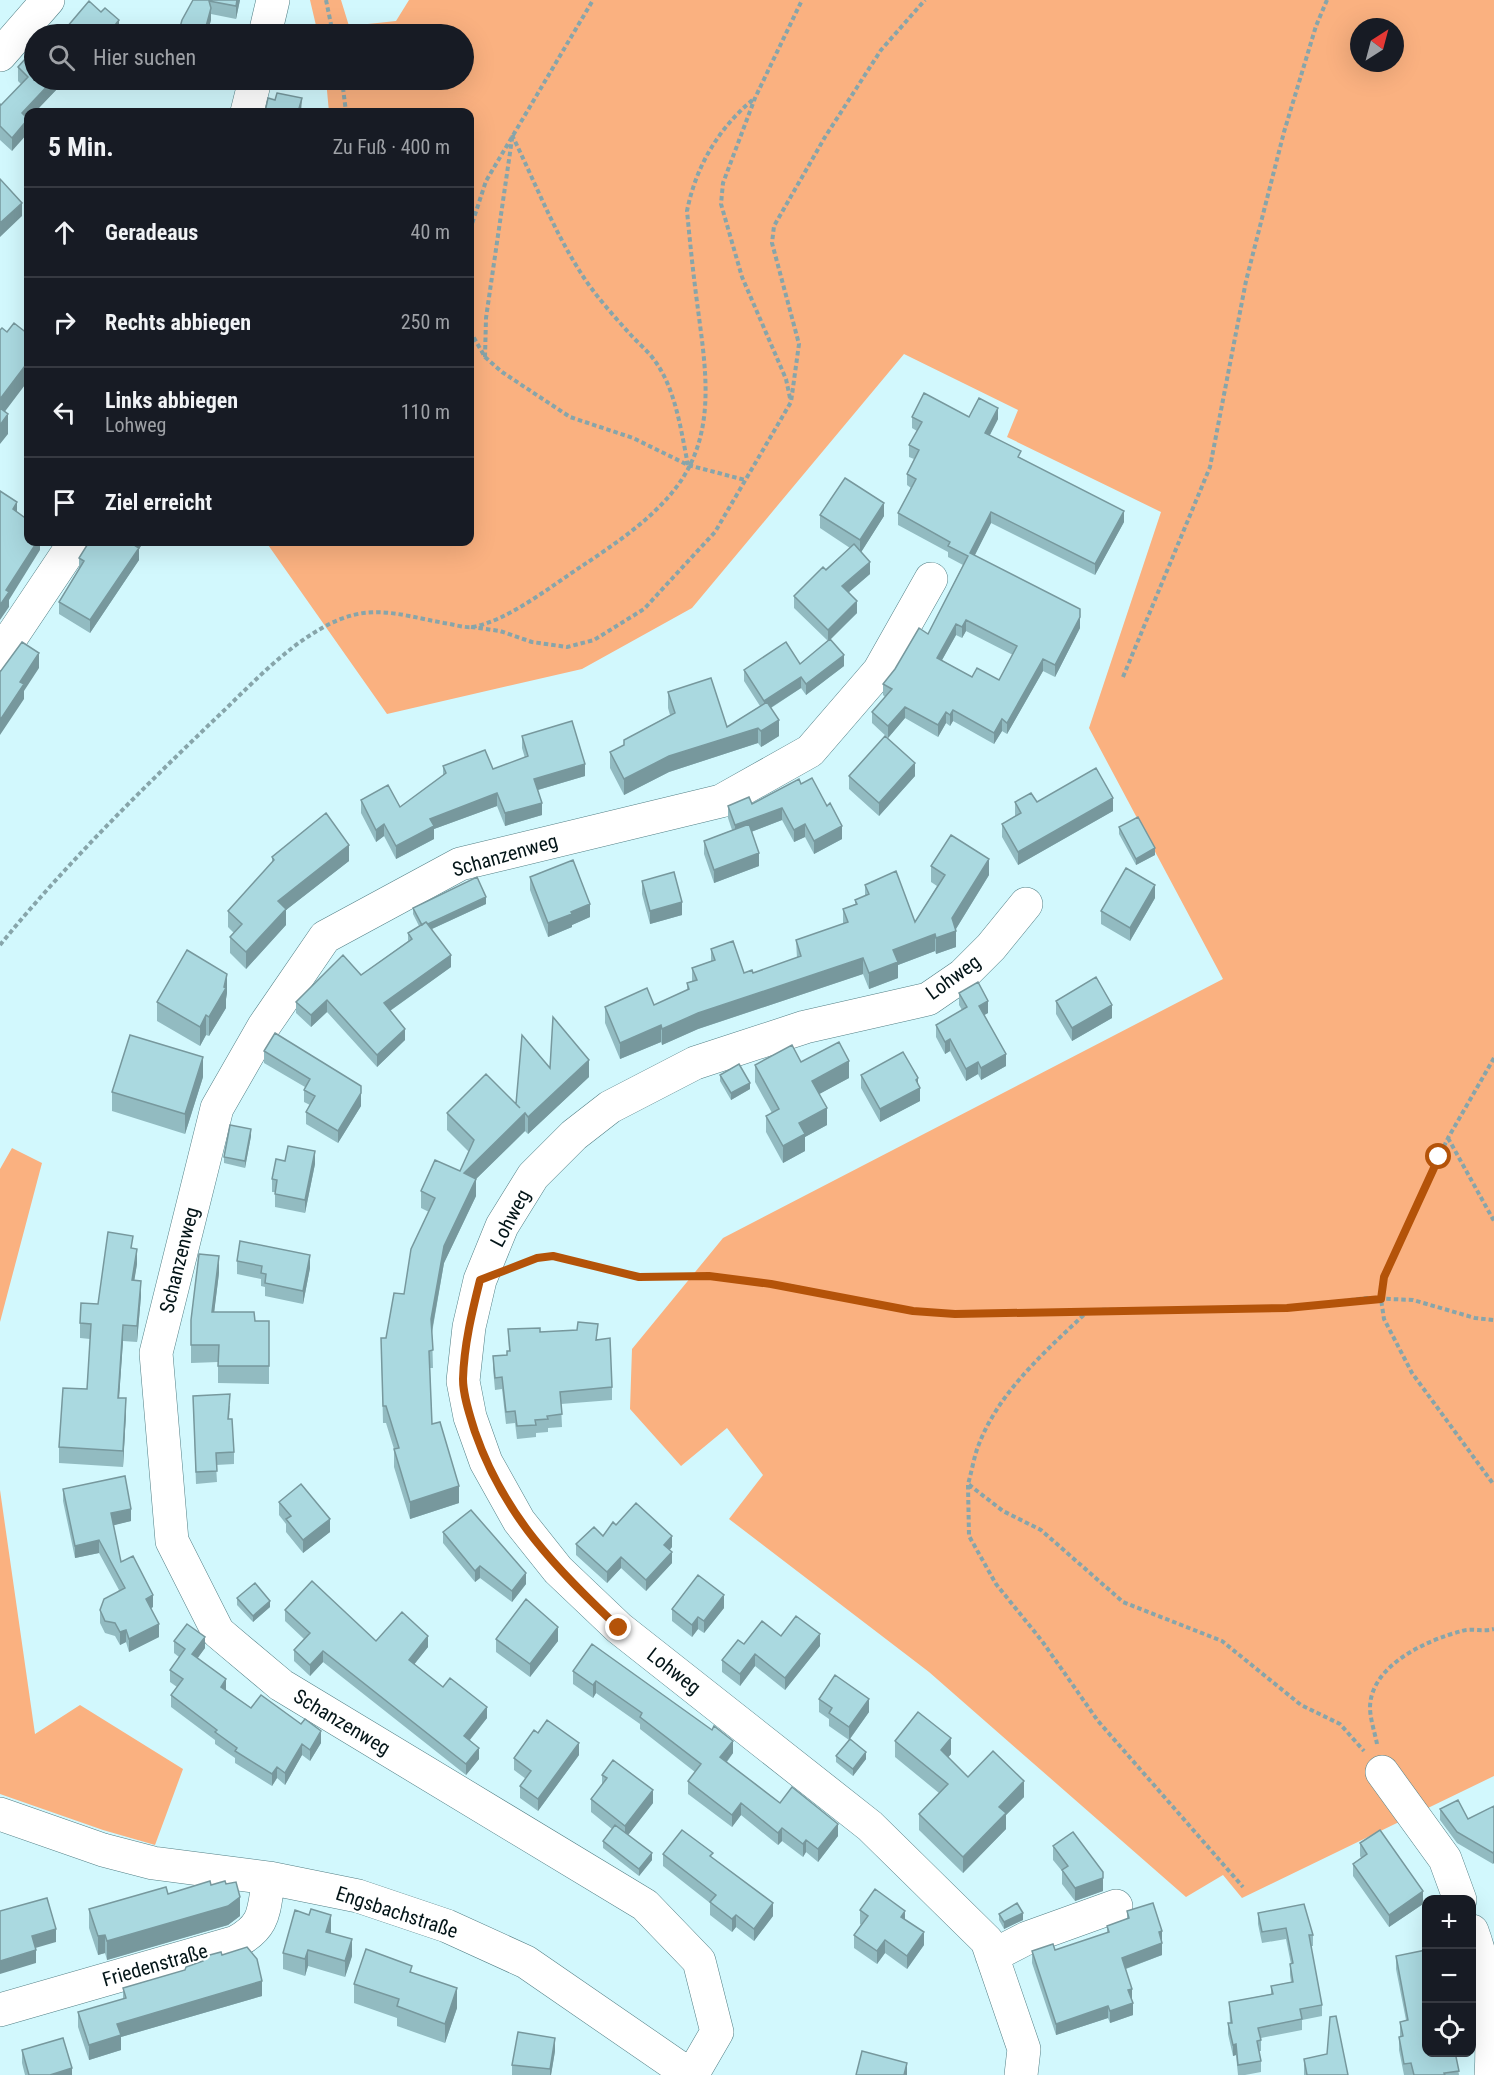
<!DOCTYPE html>
<html lang="de">
<head>
<meta charset="utf-8">
<style>
  :root { --surface:#171b24; --page:#242831; --text:#f1f3f6; --muted:#9ea1a6; --line:#363941 }
  body { margin:0; font-family:"Roboto Condensed",sans-serif; background:var(--page); color:var(--text) }
  .controls { position:absolute; right:18px; bottom:18px; display:grid; overflow:hidden; border-radius:12px; box-shadow:0 6px 24px #0002 }
  .controls button { width:54px; height:54px; display:grid; place-items:center; padding:0; border:0; border-bottom:2px solid var(--line); background:var(--surface); color:var(--text); font:30px sans-serif }
  .compass { position:absolute; left:1350px; top:18px; width:54px; height:54px; border-radius:50%; background:var(--surface); box-shadow:0 6px 24px #0002; rotate:36deg }
  .stop { position:absolute; width:18px; height:18px; margin:-14px; border:4px solid #b45309; border-radius:50%; background:#fff }
  .stop.end { background:#b45309; border-color:#fff; box-shadow:0 2px 6px #0008 }
  .list { margin:0; padding:0; list-style:none }
  h2 { display:flex; justify-content:space-between; align-items:center; height:78px; margin:0; padding:0 24px; font-size:26px }
  h2 small { font-size:20px; font-weight:400; color:var(--muted) }
  .list li { display:grid; grid-template-columns:39px 1fr auto; gap:18px; align-items:center; box-sizing:border-box; height:90px; padding:0 24px; border-top:2px solid var(--line) }
  .list b { display:block; font-size:22px; white-space:nowrap }
  .list p { margin:0; font-size:20px; white-space:nowrap; color:var(--muted) }
  .list em { font-size:20px; font-style:normal; color:var(--muted) }
  .icon { flex:none; width:33px; height:33px; fill:none; stroke:currentColor; stroke-width:2; stroke-linecap:round; stroke-linejoin:round }
  .map { position:relative; flex:none; width:1494px; height:2075px; overflow:hidden }
  .search { position:absolute; background:var(--surface); box-shadow:0 6px 24px #0002; left:24px; top:24px; width:450px; height:66px; display:flex; align-items:center; gap:15px; box-sizing:border-box; padding:0 21px; border-radius:33px; color:var(--muted); font-size:22px }
  .panel { position:absolute; background:var(--surface); box-shadow:0 6px 24px #0002; left:24px; top:108px; width:450px; height:438px; border-radius:12px }
  .map>svg:first-child { display:block }
</style>
</head>
<body>
<div class="map">
<svg width="1494" height="2075" viewBox="0 0 1494 2075">
  <rect width="100%" height="100%" fill="#d2f8fd"/>
  <path fill="#fab180" fill-rule="evenodd" d="M310,0H341L349,26L396,21L409,0H1494V1776L1242,1898L1223,1875L1186,1897L929,1672L729,1519L763,1475L727,1428L681,1466L630,1409L632,1349L723,1238L1223,979L1089,728L1161,512L1007,437L1018,410L904,354L692,608L582,669L387,714L266,542H470V112H329L326,80H464V34H318ZM1359,27H1395V63H1359Z
    M12,1148L42,1163L0,1322V1169Z
    M0,1490L35,1734L80,1705L183,1769L155,1845L103,1830L0,1794Z"/>
  <g fill="none" stroke-linecap="round" stroke-linejoin="round">
    <defs>
      <path id="minor" d="M265,34L273,0
        M0,55L48,0
        M247,112L255,80
        M0,654L75,542
        M1382,1772L1445,1859L1460,1900
        M0,1814L103,1850L153,1863L269,1878L358,1896L447,1926L526,1962L690,2075
        M1472,1931C1488,1975 1494,2028 1491,2075
        M992,1956L1027,1938L1116,1906
        M0,2010L236,1942C267,1925 263,1910 269,1878
        M692,2075L717,2032L699,1961L645,1905L281,1685L218,1632L172,1541L156,1353L217,1108L264,1026L325,937L460,864L721,801L810,751L879,671L931,579
        M1021,2075L1024,2049L987,1941L870,1826L619,1628L558,1570L519,1521L486,1462L470,1417L463,1381L469,1327L480,1280L502,1226L533,1176L574,1135L610,1107L695,1063L805,1027L928,999L963,975L991,947L1026,904"/>
    </defs>
    <use href="#minor" stroke="#527f85" stroke-width="34"/>
    <path stroke="#87a5aa" stroke-width="4" stroke-dasharray="4.5 3" stroke-linecap="butt" d="M326,0L333,34
      M342,80L346,112
      M512,135C534,180 552,227 579,270C593,293 612,314 630,334C638,343 648,351 655,361C676,390 681,431 688,465
      M470,230L486,181L593,0
      M470,331L485,357L502,372L570,417L633,438L688,465L745,480
      M485,357L486,318L512,139
      M790,398L786,379L742,277L721,204L723,183L755,98L802,0
      M471,627L500,631L532,642L567,647L594,640L644,609L715,532L791,402L799,344L772,243L774,226L825,137L881,50L925,0
      M1123,677L1210,467L1246,281L1284,132L1316,26L1327,0
      M0,945C65,865 139,792 213,721C247,689 281,651 322,628C367,602 396,614 444,623C452,624 464,628 472,627C508,621 551,586 582,566C615,544 654,518 678,485C718,430 705,365 697,302C693,272 690,242 687,211C696,166 719,127 755,98
      M1494,1058L1448,1138L1412,1213L1384,1277L1381,1299L1384,1319L1412,1373L1494,1485
      M1448,1138L1494,1221
      M517,1266L537,1258L553,1256L639,1277L709,1276L791,1286L913,1311L976,1315L1089,1310L1287,1308L1367,1298L1413,1300L1475,1318L1494,1320
      M1089,1310C1048,1349 1000,1390 979,1444C974,1456 972,1471 968,1484L1003,1511L1041,1530L1123,1602L1222,1641L1301,1705L1340,1724L1364,1751
      M968,1485L969,1536L996,1584L1042,1641L1098,1721L1243,1887
      M1377,1744C1375,1733 1370,1719 1370,1707C1371,1665 1427,1640 1462,1631C1472,1628 1484,1632 1494,1629"/>
    <use href="#minor" stroke="#fff" stroke-width="33"/>
  </g>
  <path fill="#92bbc1" fill-rule="evenodd" d="M193,0H240L236,19L211,14V20L207,34H178Z
    M18,67L34,80H71L61,90L58,88L35,112H28L12,151L0,140V104L1,105L21,84L18,81Z
    M912,417H969L998,419L990,435L1021,458L1124,522L1095,575L991,523L974,556L1080,628L1055,677L1043,671L1007,734L1002,731L994,744L953,721L950,726L946,723L938,737L905,718L888,738L872,723V712L885,697L883,695V684L928,634L963,565L948,557V552L898,525V513L911,488L907,485V474L914,459L909,457V445L917,431L912,428ZM966,631L1013,655L999,680L972,677L942,660L956,635L962,638Z
    M820,515L884,516L861,552L870,574L849,592L857,613L830,639L844,666L806,695L801,688L771,708L779,736L761,747L758,743L669,772L624,795L610,768V752L624,746V740L670,715L668,708V692L727,727L760,706L744,681V670L800,664L828,641L794,608V596L850,548L820,528Z
    M139,549V560L90,633L59,614V602L79,570V558Z
    M522,736L585,776L538,790L542,815L505,826L497,806L434,829V839L396,859L384,836L376,842L361,813V800L400,807L443,776V766L493,769L525,758L522,748Z
    M849,776H915L879,816L849,789Z
    M801,784L842,839L814,854L805,837L794,842L782,820L751,832L759,866L714,883L704,854V841L732,830L728,818V806L752,804Z
    M1015,802H1037L1113,811L1018,865L1002,837V824L1015,816Z
    M1119,827L1155,855L1136,865L1119,834Z
    M272,857L349,861L286,910V925L246,969L230,953V937L234,933L228,927V911L272,863Z
    M931,866L989,875L956,929V947L936,954L935,951L898,965V978L869,989L863,974L698,1029L662,1045L661,1042L620,1059L605,1023V1007L654,1005L687,990V983L692,981V968L711,961V949L744,973H753L797,958L796,940L843,924V909L855,904V900L865,896V885L915,922L937,886L931,882Z
    M530,877L590,917L572,925V927L548,937L530,890Z
    M642,881L682,915L650,924L642,894Z
    M1155,898L1130,941L1101,924V911Z
    M486,904L432,929L451,967L390,1011L405,1040L377,1067L327,1012L311,1027L296,1013V1002L361,975L408,941V933L419,926L413,914V908Z
    M227,993L226,999V1008L209,1036L206,1035L200,1046L157,1021V1002Z
    M959,993L988,1013L984,1015L1006,1066L981,1080L978,1074L966,1081L950,1051L945,1054L936,1037V1025L962,1010L959,1005Z
    M1056,1001L1112,1018L1072,1041L1056,1014Z
    M264,1051L361,1106L338,1143L306,1124V1112L310,1105L304,1102V1090L305,1087L264,1063Z
    M801,1062L849,1078L819,1094L827,1125L805,1137V1151L783,1163L766,1132V1116L772,1113L755,1082V1065Z
    M550,1068L589,1077L528,1134L525,1131L476,1179V1196L444,1263L432,1333L433,1368H430L432,1424L459,1503L410,1519L394,1467V1449L386,1423H383L381,1338H386L404,1294L429,1212L421,1208V1191L460,1171L469,1152L447,1130V1113L516,1104Z
    M720,1075L750,1089L731,1100L720,1081Z
    M861,1075L920,1101L880,1122L861,1088Z
    M203,1077L185,1134L112,1111V1092Z
    M251,1136L245,1168L224,1163V1157Z
    M285,1161L315,1164L305,1213L275,1207V1192H272V1179Z
    M133,1248L137,1264L134,1280L141,1296L137,1342L123,1341L119,1398L126,1413L123,1467L59,1463V1447L87,1389L90,1339L80,1338V1323L98,1304Z
    M237,1261L310,1268L303,1304L265,1296V1287L261,1286V1279L237,1274Z
    M219,1273L214,1312L255,1321H269V1384L218,1383V1362L191,1363V1320Z
    M508,1329L598,1339L612,1387V1400L561,1404L562,1427L548,1428V1432L536,1433V1437L517,1439L515,1423L506,1424L502,1389L495,1390L493,1368V1356L507,1355L509,1351Z
    M193,1396L230,1406L229,1419L234,1452V1464L216,1465L217,1482L196,1484Z
    M63,1489L131,1521L113,1525L121,1562L153,1607L151,1608L159,1637L129,1652L126,1642L120,1645L115,1636L105,1633L100,1623V1610L119,1590L99,1553L75,1558L63,1501Z
    M279,1502L330,1532L303,1553L286,1532V1524L279,1515Z
    M616,1525L672,1547L669,1550L672,1563L646,1591L621,1568L607,1583L576,1555V1544L603,1536Z
    M443,1532L526,1584L512,1602L480,1578L475,1582L443,1543Z
    M237,1598L270,1607L253,1622L237,1605Z
    M724,1608L704,1633L698,1629L692,1637L672,1621V1609Z
    M285,1610L376,1641L428,1647L414,1664L443,1687L487,1718L470,1740L479,1759L466,1775L323,1662L310,1676L294,1661V1650L304,1639L285,1621Z
    M781,1636L820,1646L785,1690L755,1666L740,1686L722,1672V1660L744,1644Z
    M496,1639L558,1641L530,1677L496,1652Z
    M174,1641L205,1648L197,1658L226,1690L251,1708L321,1743L310,1761L302,1755L285,1785L277,1778L272,1786L235,1763V1758L215,1744V1740L171,1707V1695L177,1687L170,1682V1670L179,1657L174,1653Z
    M592,1644L733,1753L727,1762L780,1803L838,1836L818,1862L806,1852L803,1857L782,1841L778,1845L741,1815L732,1827L688,1794V1781L695,1772L640,1729V1724L596,1693L593,1698L573,1684V1671Z
    M819,1699L869,1712L850,1739L866,1759L853,1776L836,1762V1756L849,1740L829,1726V1719L819,1712Z
    M895,1741L951,1754L948,1757L968,1777L1024,1797L1006,1815V1829L963,1873L919,1830V1814L939,1793L895,1757Z
    M579,1755L538,1811L520,1798V1786L526,1779L514,1770V1758Z
    M602,1775L653,1803L628,1835L652,1860L639,1876L603,1848V1841L612,1829L591,1812V1799L602,1785Z
    M1494,1806L1493,1864L1457,1843L1440,1820V1809L1468,1819Z
    M1360,1843L1423,1904L1389,1927L1353,1876V1864L1361,1858L1360,1856Z
    M1053,1846L1103,1891L1075,1901L1062,1884V1871L1053,1860Z
    M663,1854L713,1858L773,1916L754,1941L736,1927L732,1932L710,1915V1903L663,1866Z
    M226,1884L240,1916L228,1925L107,1960L105,1953L98,1955L89,1928V1909L211,1885Z
    M860,1910L905,1920L924,1945L907,1969L885,1953L877,1964L854,1948V1935L861,1925L860,1924Z
    M1127,1911L1162,1931V1955L1126,1969L1132,2001L1133,2015L1110,2023L1108,2018L1056,2035L1032,1963V1951L1055,1950L1107,1933V1926L1127,1919Z
    M1258,1913L1313,1935V1946H1311L1322,2005V2016L1302,2020V2030L1261,2038V2051H1259L1261,2061V2072L1245,2075H1238L1236,2055L1233,2056L1228,2034V2023H1230L1229,2002L1271,1994V1986L1291,1982L1290,1975V1964H1291L1286,1939L1262,1943L1258,1924Z
    M999,1914L1023,1920L1004,1929L999,1920Z
    M331,1932V1933L352,1956L345,1977L308,1966L305,1976L283,1969V1953Z
    M222,1955L262,1996L121,2037V2050L89,2060L78,2027V2012L123,1999V1988L185,1970L202,1961V1957Z
    M1396,1956L1426,2052H1458V2056H1456L1459,2075H1404L1399,2050V2037H1400V2022L1406,2020L1396,1969Z
    M412,1973L457,2008L445,2043L397,2026V2018L354,2003V1984Z
    M22,2050L72,2075H25L22,2063Z
    M555,2051L551,2075H512V2065Z
    M1327,2054L1348,2075H1304V2059Z"/>
  <path fill="#77989d" d="M237,0H240L236,19V6Z
    M211,8V20L207,34H204Z
    M119,20V34H114L115,25Z
    M53,80H58V88L35,112H28V119L22,113Z
    M61,80H71L61,90Z
    M302,98L301,112H298Z
    M28,119V133L12,151V138Z
    M22,203V216L0,237V223Z
    M28,362V381L0,418V399Z
    M998,408V419L985,444V433Z
    M8,414V434L0,444V425Z
    M17,502V517L13,509Z
    M884,503V516L860,554V540Z
    M1124,511V522L1095,575V564Z
    M991,512V523L970,565V553Z
    M37,542H40V550L9,600V607L0,620V605L6,590Z
    M136,542H144L139,549V560L90,633V620Z
    M870,562V574L842,598V586Z
    M857,601V613L828,642V630Z
    M1080,617V628L1055,677V665Z
    M966,620V631L962,638V627Z
    M956,624V635L937,669V658Z
    M39,653V668L24,691V699L0,735V720L20,682Z
    M844,655V666L806,695V684Z
    M1043,659V671L1007,734V723Z
    M801,677V688L764,712V701Z
    M905,707V718L888,738V726Z
    M953,710V721L950,726V715Z
    M946,712V723L938,737V725Z
    M1002,719V731L994,744V733Z
    M779,720V736L761,747V731Z
    M758,728V743L669,772L624,795V779L669,756Z
    M915,763V776L879,816V803Z
    M585,764V776L534,791V779Z
    M497,793V806L434,829V839L396,859V846L430,819Z
    M1113,798V811L1018,865V852Z
    M542,803V815L505,826V813Z
    M782,808V820L735,838V825Z
    M384,824V836L376,842V830Z
    M805,824V837L794,842V830Z
    M842,826V839L814,854V841Z
    M349,845V861L286,910V925L246,969V952L278,901Z
    M1155,848V855L1136,865V859Z
    M759,853V866L714,883V870Z
    M989,859V875L954,932L956,931V947L936,954V938L952,918Z
    M1155,885V898L1130,941V928Z
    M486,897V904L423,933V927Z
    M682,902V915L650,924V911Z
    M590,904V917L572,925V927L548,937V923L571,912Z
    M935,934V951L898,965V978L869,989V973L893,950Z
    M451,955V967L384,1015V1003Z
    M863,958V974L698,1029L662,1045V1029L698,1013Z
    M227,974V993L226,999V1008L209,1036V1017L224,987Z
    M327,1000V1012L311,1027V1015Z
    M988,1001V1013L979,1018V1006Z
    M1112,1005V1018L1072,1041V1028Z
    M206,1015V1035L200,1046V1027Z
    M661,1025V1042L620,1059V1043Z
    M405,1029V1040L377,1067V1055Z
    M950,1039V1051L945,1054V1042Z
    M1006,1054V1066L981,1080V1068Z
    M203,1057V1077L185,1134V1114Z
    M589,1060V1077L528,1134V1117Z
    M849,1061V1078L812,1098V1081Z
    M978,1062V1074L966,1081V1069Z
    M918,1078V1089L920,1088V1101L880,1122V1109Z
    M750,1083V1089L731,1100V1093Z
    M361,1093V1106L338,1143V1131Z
    M827,1108V1125L805,1137V1151L783,1163V1146L799,1123Z
    M525,1113V1131L476,1179V1196L444,1263L431,1336V1319L444,1246L464,1173Z
    M251,1129V1136L245,1168V1161Z
    M315,1151V1164L305,1213V1200Z
    M137,1249V1264L132,1295V1280Z
    M310,1255V1268L303,1304V1291Z
    M219,1256V1273L212,1330V1312Z
    M141,1281V1296L137,1342V1326Z
    M123,1325V1341L118,1413V1398Z
    M126,1398V1413L123,1467V1451Z
    M459,1486V1503L410,1519V1502Z
    M131,1509V1521L111,1526V1513Z
    M330,1519V1532L303,1553V1540Z
    M672,1536V1547L664,1556V1545Z
    M99,1540V1553L75,1558V1546Z
    M672,1552V1563L646,1591V1580Z
    M621,1557V1568L607,1583V1572Z
    M480,1566V1578L475,1582V1571Z
    M526,1573V1584L512,1602V1591Z
    M153,1595V1607L146,1611V1599Z
    M724,1595V1608L704,1633V1621Z
    M270,1601V1607L253,1622V1616Z
    M698,1617V1629L692,1637V1625Z
    M159,1624V1637L129,1652V1639Z
    M558,1627V1641L530,1677V1664Z
    M126,1630V1642L120,1645V1632Z
    M820,1634V1646L785,1690V1678Z
    M428,1636V1647L409,1671V1660Z
    M205,1637V1648L192,1666V1654Z
    M323,1651V1662L310,1676V1665Z
    M755,1654V1666L740,1686V1674Z
    M226,1679V1691L221,1687Z
    M596,1681V1693L593,1698V1685Z
    M869,1699V1712L849,1740V1727Z
    M487,1707V1718L464,1747V1736Z
    M321,1731V1743L310,1761V1750Z
    M951,1738V1754L941,1766V1750Z
    M733,1741V1753L720,1770V1757Z
    M579,1743V1755L538,1811V1799Z
    M302,1744V1755L285,1785V1773Z
    M479,1748V1759L466,1775V1764Z
    M866,1752V1759L853,1776V1769Z
    M277,1767V1778L272,1786V1774Z
    M1024,1781V1797L1006,1815V1829L963,1873V1857L999,1807Z
    M653,1790V1803L625,1839V1826Z
    M741,1803V1815L732,1827V1815Z
    M838,1824V1836L818,1862V1849Z
    M782,1828V1841L778,1845V1833Z
    M806,1840V1852L803,1857V1844Z
    M1494,1851V1863L1493,1864V1853Z
    M652,1853V1860L639,1876V1869Z
    M1103,1878V1891L1075,1901V1888Z
    M1423,1891V1904L1389,1927V1915Z
    M240,1897V1916L228,1925L107,1960V1941Z
    M773,1903V1916L754,1941V1929Z
    M905,1911V1924L901,1917Z
    M1023,1913V1920L1004,1929V1922Z
    M331,1915V1932L326,1948V1932Z
    M736,1915V1927L732,1932V1919Z
    M56,1929V1942L32,1949V1936Z
    M1162,1931V1955L1122,1970V1958L1159,1932Z
    M924,1932V1945L907,1969V1956Z
    M105,1935V1953L98,1955V1936Z
    M352,1939V1956L345,1977V1961Z
    M885,1940V1953L877,1964V1951Z
    M36,1950V1963L0,1974V1961Z
    M308,1950V1966L305,1976V1959Z
    M262,1981V1996L121,2037V2050L89,2060V2045L117,2024Z
    M457,1988V2008L445,2043V2024Z
    M1132,1989V2001L1128,1990Z
    M1133,2003V2015L1110,2023V2011Z
    M1108,2006V2018L1056,2035V2024Z
    M555,2038V2051L551,2075H550V2069Z
    M1236,2044V2055L1233,2056V2045Z
    M907,2063V2075H904Z
    M72,2068V2075H50Z"/>
  <path fill="#aad9e0" stroke="#77989d" stroke-width="1.5" fill-rule="evenodd" d="M193,0H237L236,6L209,1L211,8L204,34H178L182,20Z
    M89,1L101,12L105,8L119,20L115,25L119,28L114,34H61Z
    M34,49V80H53L22,113L28,119L12,138L0,126V104L1,105L28,77L18,67Z
    M277,93L302,98L298,112H265L268,98L275,100Z
    M0,179L22,203L0,223Z
    M14,323L28,334V362L0,399V330L2,328L7,332Z
    M924,393L969,417L979,398L998,408L985,433L1021,451L1018,457L1124,511L1095,564L991,512L970,553L1080,609V617L1055,665L1043,659L1007,723L1002,719L994,733L953,710L950,715L946,712L938,725L905,707L888,726L872,712L892,689L883,684L895,669L919,628L928,634L968,556L948,546L950,542L898,513L916,479L907,474L919,450L909,445L922,422L912,417ZM966,620L1017,646L999,680L977,668L972,677L937,658L956,624L962,627Z
    M0,408L8,414L0,425Z
    M845,478L884,503L860,540L820,515Z
    M0,491L17,502L13,509L28,520L25,526L28,528V542H37L6,590L9,592L0,605Z
    M89,542H136L134,545L139,548L90,620L59,602L84,561L79,558Z
    M854,544L870,562L842,586L857,601L828,630L794,596L823,567L826,570Z
    M830,639L844,655L806,684L801,677L764,701L744,670L786,642L800,664Z
    M22,642L39,653L20,682L24,684L0,720V672Z
    M711,678L727,727L767,702L779,720L761,731L758,728L669,756L624,779L610,752L624,745V740L675,713L668,692Z
    M572,721L585,764L534,779L542,803L505,813L497,793L430,819L434,826L396,846L384,824L376,830L361,800L388,785L400,807L446,773L443,766L485,750L493,769L528,756L522,736Z
    M885,736L915,763L879,803L849,776Z
    M1096,768L1113,798L1018,852L1002,824L1021,813L1015,802L1031,793L1037,802Z
    M812,778L827,806L830,803L842,826L814,841L805,824L794,830L782,808L735,825L728,806L749,797L752,804L799,779L801,784Z
    M326,813L349,845L278,901L286,909L246,952L230,937L242,924L228,911L274,860L272,857Z
    M1138,817L1155,848L1136,859L1119,827Z
    M749,824L759,853L714,870L704,841Z
    M951,835L989,859L952,918L956,931L936,938L935,934L893,950L898,962L869,973L863,958L698,1013L662,1029L661,1025L620,1043L605,1007L647,988L654,1005L689,989L687,983L697,980L692,968L715,960L711,949L733,941L744,973L752,970L753,973L801,956L796,940L848,922L843,909L857,904L855,900L869,894L865,885L896,871L915,922L945,875L931,866Z
    M573,860L590,904L571,912L572,914L548,923L530,877Z
    M1126,868L1155,885L1130,928L1101,911Z
    M674,872L682,902L650,911L642,881Z
    M477,877L486,897L428,924L426,922L422,925L413,908Z
    M426,922L451,955L384,1003L405,1029L377,1055L327,1000L311,1015L296,1002L343,955L361,975L412,939L408,933Z
    M187,950L227,974L224,987L226,988L209,1017L206,1015L200,1027L157,1002Z
    M1096,977L1112,1005L1072,1028L1056,1001Z
    M978,982L988,1001L979,1006L1006,1054L981,1068L978,1062L966,1069L950,1039L945,1042L936,1025L967,1007L959,993Z
    M553,1017L589,1060L528,1117L525,1113L464,1173L476,1179L444,1246L431,1319L433,1350L429,1351L432,1424L440,1422L459,1486L410,1502L394,1449L399,1448L386,1406H383L381,1338H386L394,1293L404,1294L411,1249L435,1198L421,1191L435,1160L460,1171L474,1140L447,1113L486,1074L520,1108L516,1104L522,1035L550,1068Z
    M275,1033L361,1086V1093L338,1131L306,1112L315,1096L304,1090L310,1079L264,1051Z
    M130,1035L203,1057L185,1114L112,1092Z
    M839,1042L849,1061L812,1081L827,1108L799,1123L805,1134L783,1146L766,1116L779,1109L755,1065L792,1045L801,1062Z
    M903,1052L918,1078L916,1080L920,1088L880,1109L861,1075Z
    M739,1064L750,1083L731,1093L720,1075Z
    M230,1125L251,1129L245,1161L224,1157Z
    M288,1146L315,1151L305,1200L275,1194L277,1180L272,1179L276,1159L285,1161Z
    M108,1232L133,1236L131,1248L137,1249L132,1280L141,1281L137,1326L123,1325L118,1398H126L123,1451L59,1447L63,1388L87,1389L91,1324L80,1323L81,1303L98,1304Z
    M240,1241L310,1255L303,1291L265,1283L266,1274L261,1273L262,1266L237,1261Z
    M199,1254L219,1256L212,1312H254L255,1321H269V1366H218L219,1345H191V1320Z
    M578,1322L598,1324L596,1340L610,1338L612,1387L560,1392L562,1414L547,1416L548,1419L535,1420L536,1425L517,1426L515,1411L506,1412L502,1377L495,1378L493,1356L507,1355V1351H510L508,1329L540,1328V1332L577,1330Z
    M230,1394L228,1419H232L234,1452L216,1453L217,1471L196,1472L193,1396Z
    M125,1476L131,1509L111,1513L121,1562L133,1556L153,1595L146,1599L159,1624L129,1639L126,1630L120,1632L115,1623L105,1621L100,1610L104,1599L125,1588L99,1540L75,1546L63,1489Z
    M301,1484L330,1519L303,1540L286,1519L291,1516L279,1502Z
    M636,1503L672,1536L664,1545L672,1552L646,1580L621,1557L607,1572L576,1544L594,1527L603,1536L613,1522L616,1525Z
    M471,1510L526,1573L512,1591L480,1566L475,1571L443,1532Z
    M698,1575L724,1595L704,1621L698,1617L692,1625L672,1609Z
    M312,1581L376,1641L402,1612L428,1636L409,1660L443,1687L450,1678L487,1707L464,1736L479,1748L466,1764L323,1651L310,1665L294,1650L310,1633L285,1610Z
    M255,1583L270,1601L253,1616L237,1598Z
    M526,1599L558,1627L530,1664L496,1639Z
    M796,1616L820,1634L785,1678L755,1654L740,1674L722,1660L738,1640L744,1644L762,1621L781,1636Z
    M187,1624L205,1637L192,1654L226,1679L221,1687L251,1708L261,1695L301,1724L305,1719L321,1731L310,1750L302,1744L285,1773L277,1767L272,1774L235,1751L237,1748L215,1732L217,1730L171,1695L183,1679L170,1670L185,1649L174,1641Z
    M592,1644L712,1730L714,1726L733,1741L720,1757L780,1803L792,1787L838,1824L818,1849L806,1840L803,1844L782,1828L778,1833L741,1803L732,1815L688,1781L701,1764L640,1717L642,1713L596,1681L593,1685L573,1671Z
    M835,1675L869,1699L849,1727L829,1713L832,1708L819,1699Z
    M918,1712L951,1738L941,1750L968,1777L993,1751L1024,1781L999,1807L1006,1813L963,1857L919,1814L948,1784L895,1741Z
    M547,1720L579,1743L538,1799L520,1786L531,1771L514,1758L534,1730L538,1733Z
    M850,1739L866,1752L853,1769L836,1756Z
    M613,1760L653,1790L625,1826L591,1799L607,1778L602,1775Z
    M1458,1800L1468,1819L1494,1806V1851L1493,1853L1457,1832L1440,1809Z
    M615,1825L652,1853L639,1869L603,1841Z
    M682,1830L713,1853L710,1856L773,1903L754,1929L736,1915L732,1919L710,1902L716,1895L663,1854Z
    M1380,1830L1423,1891L1389,1915L1353,1864L1367,1854L1360,1843Z
    M1073,1832L1103,1872V1878L1075,1888L1062,1870L1068,1866L1053,1846Z
    M210,1881L211,1885L225,1881L226,1884L236,1882L240,1897L228,1906L107,1941L105,1935L98,1936L89,1909L166,1887L168,1894Z
    M875,1889L905,1911L901,1917L924,1932L907,1956L885,1940L877,1951L854,1935L868,1916L860,1910Z
    M47,1898L56,1929L32,1936L36,1950L0,1961V1911Z
    M1017,1903L1023,1913L1004,1922L999,1914Z
    M1153,1903L1162,1931L1159,1932L1162,1943L1122,1958L1132,1989L1128,1990L1133,2003L1110,2011L1108,2006L1056,2024L1032,1951L1053,1944L1055,1950L1109,1932L1107,1926L1129,1918L1127,1911Z
    M1304,1904L1313,1935H1309L1322,2005L1300,2009L1302,2019L1258,2028L1261,2040L1257,2041L1261,2061L1238,2065L1236,2044L1233,2045L1228,2023H1232L1229,2002L1273,1994L1271,1986L1293,1982L1290,1964L1293,1963L1286,1928L1262,1932L1258,1913Z
    M311,1909L331,1915L326,1932L352,1939L345,1961L308,1950L305,1959L283,1953L295,1910L309,1915Z
    M247,1947L257,1959L262,1981L117,2024L121,2035L89,2045L78,2012L126,1998L123,1988L185,1970L186,1967L203,1961L202,1957L221,1952L222,1955Z
    M366,1949L412,1966L410,1972L457,1988L445,2024L397,2006L399,1999L354,1984Z
    M1426,1950V2052H1455L1459,2071L1444,2073L1445,2075H1414L1411,2063L1404,2064L1399,2037L1403,2036L1400,2022L1408,2020L1396,1956Z
    M1336,2016L1348,2075H1307L1304,2059L1327,2054L1330,2017Z
    M518,2032L555,2038L550,2069L512,2065Z
    M63,2038L72,2068L50,2075H29L22,2050Z
    M862,2051L907,2063L904,2075H856Z"/>
  <g fill="none" stroke-linecap="round" stroke-linejoin="round">
    <path stroke="#b45309" stroke-width="8" d="M619,1628C556,1568 504,1516 475,1432C470,1416 463,1396 463,1379C464,1345 472,1312 480,1280L537,1258L553,1256L639,1277L709,1276L771,1284L913,1311L955,1314L1287,1308L1381,1299L1384,1277L1439,1157"/>
  </g>
  <g text-anchor="middle" dominant-baseline="central" stroke-width="4.5" stroke-linejoin="round" paint-order="stroke">
    <g font-size="20" fill="#041518" stroke="#fff">
      <text transform="translate(505 855) rotate(-16)">Schanzenweg</text>
      <text transform="translate(953 977) rotate(-36)">Lohweg</text>
      <text transform="translate(510 1218) rotate(-62)">Lohweg</text>
      <text transform="translate(179 1260) rotate(-76)">Schanzenweg</text>
      <text transform="translate(674 1671) rotate(38)">Lohweg</text>
      <text transform="translate(342 1722) rotate(31)">Schanzenweg</text>
      <text transform="translate(397 1912) rotate(18)">Engsbachstraße</text>
      <text transform="translate(155 1965) rotate(-16)">Friedenstraße</text>
    </g>
  </g>
</svg>
<div class="controls">
<button>+</button>
<button>−</button>
<button><svg class="icon" aria-label="locate" viewBox="0 0 24 24"><circle cx="12" cy="12" r="6"/><path d="M12 2v4M12 18v4M2 12h4M18 12h4"/></svg></button>
</div>
<svg class="compass" viewBox="-18 -18 36 36"><path d="M0-13l5 13h-10z" fill="#e53935"/><path d="M0 13l5-13h-10z" fill="#9ea1a6"/></svg>
<div class="stop" style="left:1439px;top:1157px"></div>
<div class="stop end" style="left:619px;top:1628px"></div>
<div class="search"><svg class="icon" aria-label="search" viewBox="0 0 24 24"><circle cx="10" cy="10" r="6"/><path d="M15 15l6 6"/></svg>Hier suchen</div>
<section class="panel">
<h2>5 Min.<small>Zu Fuß · 400 m</small></h2>
<ul class="list">
<li><svg class="icon" aria-label="ahead" viewBox="0 0 24 24"><path d="M12 20V5M6 11l6-6 6 6"/></svg><div><b>Geradeaus</b></div><em>40 m</em></li>
<li><svg class="icon" aria-label="right" viewBox="0 0 24 24"><path d="M7 20v-9h11M14 6l5 5-5 5"/></svg><div><b>Rechts abbiegen</b></div><em>250 m</em></li>
<li><svg class="icon" aria-label="left" viewBox="0 0 24 24"><path d="M17 20v-9H6M10 6l-5 5 5 5"/></svg><div><b>Links abbiegen</b><p>Lohweg</p></div><em>110 m</em></li>
<li><svg class="icon" aria-label="arrive" viewBox="0 0 24 24"><path d="M6 21V4h12l-3 4 3 4H6"/></svg><div><b>Ziel erreicht</b></div></li>
</ul>
</section>
</div>
</body>
</html>
